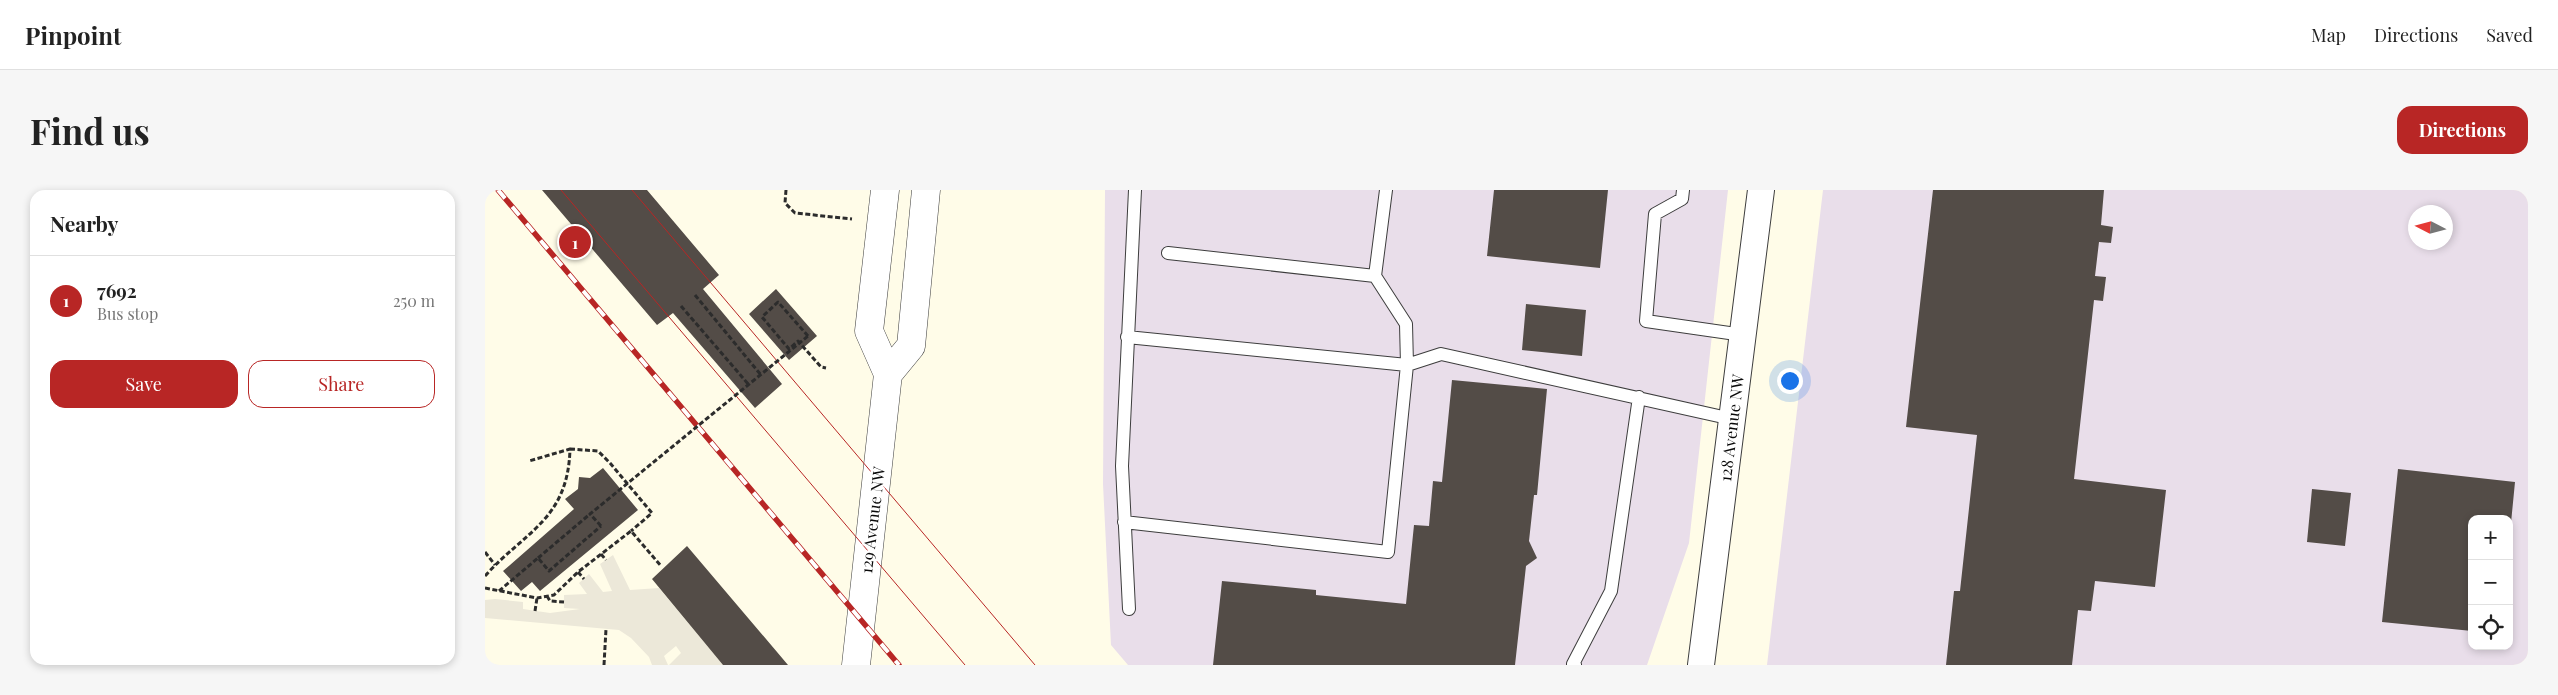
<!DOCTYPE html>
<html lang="en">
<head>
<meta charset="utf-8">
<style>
  :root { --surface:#fff; --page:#f6f6f6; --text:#222; --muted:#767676; --line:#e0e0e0; --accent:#b82625 }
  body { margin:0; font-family:"Playfair Display",serif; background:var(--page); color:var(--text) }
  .controls { position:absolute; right:15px; bottom:15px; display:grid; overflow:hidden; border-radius:10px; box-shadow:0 2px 8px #0003 }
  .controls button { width:45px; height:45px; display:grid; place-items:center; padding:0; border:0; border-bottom:1px solid var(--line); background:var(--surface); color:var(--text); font:25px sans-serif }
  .compass { position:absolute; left:1923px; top:15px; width:45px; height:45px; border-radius:50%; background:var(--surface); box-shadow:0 2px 8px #0003; rotate:276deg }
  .you { position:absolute; left:1304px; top:190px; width:18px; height:18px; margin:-12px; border:4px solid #fff; border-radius:50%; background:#1a73e8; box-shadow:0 0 0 8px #1a73e833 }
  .badge { display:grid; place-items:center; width:32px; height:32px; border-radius:50%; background:var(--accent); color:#fff; font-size:16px; font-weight:700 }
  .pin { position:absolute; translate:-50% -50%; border:2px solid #fff; box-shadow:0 1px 5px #0006 }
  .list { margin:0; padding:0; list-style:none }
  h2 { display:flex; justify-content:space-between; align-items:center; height:65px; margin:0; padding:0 20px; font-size:21px }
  h2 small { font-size:16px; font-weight:400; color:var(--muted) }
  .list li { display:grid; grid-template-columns:32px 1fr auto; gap:15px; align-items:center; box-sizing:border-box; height:90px; padding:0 20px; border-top:1px solid var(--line) }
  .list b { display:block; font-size:19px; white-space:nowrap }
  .list p { margin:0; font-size:16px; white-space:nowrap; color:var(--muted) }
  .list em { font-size:16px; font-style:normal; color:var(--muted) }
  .actions { display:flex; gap:10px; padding:15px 20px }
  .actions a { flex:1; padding:11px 0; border:1px solid var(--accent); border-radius:15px; text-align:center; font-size:18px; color:var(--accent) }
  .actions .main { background:var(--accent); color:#fff }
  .icon { flex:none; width:28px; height:28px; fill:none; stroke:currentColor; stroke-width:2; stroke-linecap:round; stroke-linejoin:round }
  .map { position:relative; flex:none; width:2043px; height:475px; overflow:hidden; border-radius:15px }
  header { display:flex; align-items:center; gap:30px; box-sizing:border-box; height:70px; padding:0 25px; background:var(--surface); border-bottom:1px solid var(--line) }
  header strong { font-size:24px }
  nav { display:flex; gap:28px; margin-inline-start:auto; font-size:18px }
  .intro { display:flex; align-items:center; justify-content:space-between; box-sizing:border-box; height:120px; padding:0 30px }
  h1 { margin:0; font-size:35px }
  .button { padding:12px 22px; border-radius:15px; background:var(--accent); color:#fff; font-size:18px; font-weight:700 }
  main { display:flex; gap:30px; padding:0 30px }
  aside { flex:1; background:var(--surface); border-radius:15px; box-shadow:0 2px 8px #0003 }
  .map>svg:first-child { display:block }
</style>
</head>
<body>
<header>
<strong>Pinpoint</strong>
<nav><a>Map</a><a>Directions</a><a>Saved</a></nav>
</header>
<div class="intro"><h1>Find us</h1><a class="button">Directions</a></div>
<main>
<aside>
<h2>Nearby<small></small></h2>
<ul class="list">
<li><span class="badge">1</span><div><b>7692</b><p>Bus stop</p></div><em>250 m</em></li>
</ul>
<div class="actions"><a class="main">Save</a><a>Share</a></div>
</aside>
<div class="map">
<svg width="2043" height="475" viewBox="0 0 2043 475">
  <rect width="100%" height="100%" fill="#fffce8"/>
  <path fill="#e9deea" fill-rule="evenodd" d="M620,0H1243L1204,353L1162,475H643L626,455L618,294Z
    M1338,0H2043V475H1282ZM1930,22H1960V52H1930ZM1987,329H2024V456H1987Z"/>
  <path fill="#ece8d9" d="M128,365L145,400L174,398L238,475H184L196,463L191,456L179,466L183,475H167L164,467L146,448L134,440L0,428V410L10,409L38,412V419L65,423L95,419L79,418V405L102,404L94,393L104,384L118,402L127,401L115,374Z"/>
  <path fill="#534c47" d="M57,0H162L234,85L218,99L297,194L270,218L188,123L172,135Z
    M1009,0H1123L1115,78L1002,66Z
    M1448,0H1619L1616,35L1628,37L1626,53L1614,52L1610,86L1621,87L1618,111L1609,110L1589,289L1681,300L1670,397L1610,391L1606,421L1593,420L1587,475H1461L1469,401H1475L1492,245L1421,237Z
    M291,99L332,146L304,170L264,124Z
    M1041,114L1101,120L1097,166L1037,160Z
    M967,190L1062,199L1052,305H1049L1044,351L1052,368L1041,376L1030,475H728L737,391L831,400V405L921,414L929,335L944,336L948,291L957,292Z
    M118,278L153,320L55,401L47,392L36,401L18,381L89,319L80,309L93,299L94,287L105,288Z
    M1913,279L2030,292L2026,333L2024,329H1987V441L1897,432Z
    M1827,299L1866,303L1860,356L1822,352Z
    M202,356L303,475H238L167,389Z"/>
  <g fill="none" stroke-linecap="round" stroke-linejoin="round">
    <defs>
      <path id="service" d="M1198,0L1197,9L1170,24L1161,131L1258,145
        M683,63L890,86L901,0
        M642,147L922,175L956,164L1247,229
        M639,332L903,362L922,175L921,134L890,86
        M644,419L637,276L650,0
        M1090,475L1088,474L1126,401L1154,207"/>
      <path id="minor" d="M1216,475L1276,0"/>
      <path id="tertiary" d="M403,184L426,156L441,0
        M371,475L403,184L384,141L400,0"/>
    </defs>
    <use href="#service" stroke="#3d3d3d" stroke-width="14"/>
    <use href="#minor" stroke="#3d3d3d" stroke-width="28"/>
    <use href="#tertiary" stroke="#3d3d3d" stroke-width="29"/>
    <path stroke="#2c2c2c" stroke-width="3" stroke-dasharray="5 2.5" stroke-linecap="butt" d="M301,0L300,13L310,23L367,29
      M210,105L276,185
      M196,116L264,195
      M323,146L293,112L277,127L304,159L313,151L336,177L341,178
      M85,259L113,261L125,273L167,323L146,341
      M0,362L10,375
      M116,364L121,370
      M53,368L105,324
      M93,382L99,389
      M0,386C40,341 83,330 85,259L44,271
      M0,398L52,408L69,405L93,382L146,341L176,376
      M14,401L53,368L64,381L116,336
      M62,406L65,411L79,412
      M50,421L52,408
      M119,475L121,439"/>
    <use href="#service" stroke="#fff" stroke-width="12"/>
    <use href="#minor" stroke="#fff" stroke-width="26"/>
    <use href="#tertiary" stroke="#fff" stroke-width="28"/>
    <path stroke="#b82625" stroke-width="1" d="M76,0L480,475
      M147,0L550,475"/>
    <defs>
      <path id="rail" d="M13,0L414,475"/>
    </defs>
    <use href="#rail" stroke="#b82625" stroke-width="5.5"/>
    <use href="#rail" stroke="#fff" stroke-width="4" stroke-dasharray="11" stroke-linecap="butt"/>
    <path stroke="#2c2c2c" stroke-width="3" stroke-dasharray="5 2.5" stroke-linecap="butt" d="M116,336L105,324L323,146"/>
  </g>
  <g text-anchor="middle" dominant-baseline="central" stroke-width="5" stroke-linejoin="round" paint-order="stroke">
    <g font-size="16" fill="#0a0a0a" stroke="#fff">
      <text transform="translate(1246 238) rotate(-83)">128 Avenue NW</text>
      <text transform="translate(387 330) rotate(-83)">129 Avenue NW</text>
    </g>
  </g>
</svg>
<div class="controls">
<button>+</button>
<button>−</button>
<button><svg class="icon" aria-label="locate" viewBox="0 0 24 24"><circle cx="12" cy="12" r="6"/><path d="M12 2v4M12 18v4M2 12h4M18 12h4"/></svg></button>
</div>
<svg class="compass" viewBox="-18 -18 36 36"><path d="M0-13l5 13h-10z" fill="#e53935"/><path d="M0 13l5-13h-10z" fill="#767676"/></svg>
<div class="you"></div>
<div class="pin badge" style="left:90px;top:52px">1</div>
</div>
</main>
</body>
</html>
